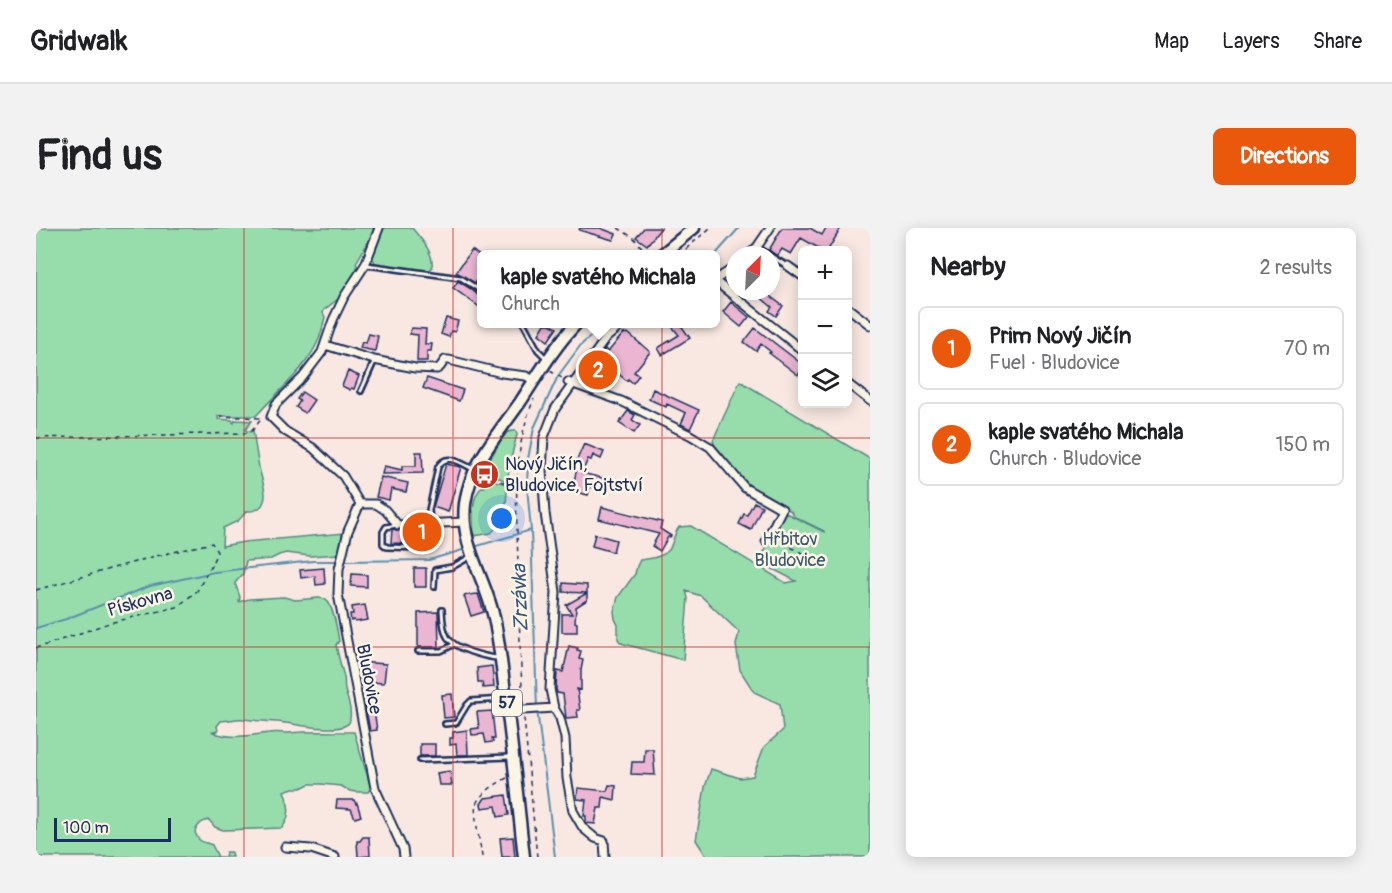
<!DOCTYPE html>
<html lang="en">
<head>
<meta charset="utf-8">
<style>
  :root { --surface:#fff; --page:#f2f2f2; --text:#202124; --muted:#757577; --line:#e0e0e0; --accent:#ea580c }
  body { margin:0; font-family:Pangolin,sans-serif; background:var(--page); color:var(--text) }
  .controls { position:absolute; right:18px; top:18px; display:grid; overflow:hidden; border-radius:9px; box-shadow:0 3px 15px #0003 }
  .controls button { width:54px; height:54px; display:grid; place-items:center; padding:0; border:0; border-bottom:2px solid var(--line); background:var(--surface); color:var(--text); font:30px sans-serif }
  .compass { position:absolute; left:690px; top:18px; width:54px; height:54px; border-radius:50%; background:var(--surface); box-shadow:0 3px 15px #0003; rotate:24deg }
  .scale { position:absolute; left:18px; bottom:15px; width:117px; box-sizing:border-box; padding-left:6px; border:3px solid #1b2f5e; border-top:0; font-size:16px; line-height:21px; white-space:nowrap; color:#1b2f5e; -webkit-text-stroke:4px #fcf5e5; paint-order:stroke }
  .you { position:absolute; left:466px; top:291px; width:21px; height:21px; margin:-15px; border:4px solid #fff; border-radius:50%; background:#1a73e8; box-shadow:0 0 0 9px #1a73e833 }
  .badge { display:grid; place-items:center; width:39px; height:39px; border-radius:50%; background:var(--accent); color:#fff; font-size:20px; font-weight:700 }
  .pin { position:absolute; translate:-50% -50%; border:3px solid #fff; box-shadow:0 2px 6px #0006 }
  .popup { position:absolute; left:441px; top:22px; width:243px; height:78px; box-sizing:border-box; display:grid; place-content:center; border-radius:9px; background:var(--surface); filter:drop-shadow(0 2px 4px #0005); font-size:20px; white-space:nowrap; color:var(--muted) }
  .popup b { font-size:22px; color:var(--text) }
  .popup::after { content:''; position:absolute; left:50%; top:100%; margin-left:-12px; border:12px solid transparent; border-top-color:var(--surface) }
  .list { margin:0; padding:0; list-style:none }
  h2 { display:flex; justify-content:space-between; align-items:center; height:78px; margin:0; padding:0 24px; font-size:26px }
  h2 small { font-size:20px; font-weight:400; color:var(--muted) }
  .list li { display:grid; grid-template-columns:39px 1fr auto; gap:18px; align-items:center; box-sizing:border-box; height:84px; margin:0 12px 12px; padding:0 12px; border:2px solid var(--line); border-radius:9px }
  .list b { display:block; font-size:22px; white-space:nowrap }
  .list p { margin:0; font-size:20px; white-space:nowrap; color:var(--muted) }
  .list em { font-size:20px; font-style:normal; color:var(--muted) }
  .icon { flex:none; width:33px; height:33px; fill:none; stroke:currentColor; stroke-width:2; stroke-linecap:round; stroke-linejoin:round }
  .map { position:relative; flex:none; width:834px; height:629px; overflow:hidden; border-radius:9px }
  header { display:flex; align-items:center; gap:36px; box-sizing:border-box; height:84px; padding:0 30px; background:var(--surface); border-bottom:2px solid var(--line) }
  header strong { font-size:28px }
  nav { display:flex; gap:33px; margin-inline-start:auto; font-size:21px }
  .intro { display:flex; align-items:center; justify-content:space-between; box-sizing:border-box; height:144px; padding:0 36px }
  h1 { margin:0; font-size:42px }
  .button { padding:15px 27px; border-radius:9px; background:var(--accent); color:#fff; font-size:21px; font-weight:700 }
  main { display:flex; gap:36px; padding:0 36px }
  aside { flex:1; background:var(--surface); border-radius:9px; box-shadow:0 3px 15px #0003 }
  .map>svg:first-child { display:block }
</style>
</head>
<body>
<header>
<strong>Gridwalk</strong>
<nav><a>Map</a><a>Layers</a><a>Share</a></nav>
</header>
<div class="intro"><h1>Find us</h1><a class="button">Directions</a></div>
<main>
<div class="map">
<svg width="834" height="629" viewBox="0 0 834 629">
  <rect width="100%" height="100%" fill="#f8e8e1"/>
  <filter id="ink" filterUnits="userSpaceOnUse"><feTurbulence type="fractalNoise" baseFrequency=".0167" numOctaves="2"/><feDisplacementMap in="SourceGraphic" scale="12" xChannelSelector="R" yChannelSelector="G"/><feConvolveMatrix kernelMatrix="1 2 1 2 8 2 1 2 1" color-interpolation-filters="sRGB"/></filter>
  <g filter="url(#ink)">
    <path fill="#97ddab" stroke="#598684" stroke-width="1.5" d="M0,0H340L320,35L323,43L302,71L288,82L287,85L289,89C287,96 286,104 283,111C270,142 241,164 220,188H182V191L196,192L197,194L198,195L199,192L216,193L209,202L214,204L217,202C219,216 221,230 224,244C226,251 229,260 229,267C229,278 221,284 211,283L202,293L187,300L186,318L208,314L309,305L303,326L274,328L250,325L243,327L235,331L210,333L207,346L199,355L204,369L203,374L213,371L248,369L259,372L283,370L290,371C298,380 301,401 303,413L300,417C302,428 305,438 308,449C309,453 308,458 309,462C311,471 316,480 314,490C314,493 313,496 310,497C297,505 256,495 241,494C230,493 219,493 208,491C201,490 193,493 185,493L181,498L182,503L177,504C194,512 215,507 233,505C239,504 246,505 252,505C274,503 296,504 318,504L335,560L332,564H321L314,563L305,558L285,556H273L265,560H257L248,563C253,577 256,587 246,600L187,602L179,599L173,592C166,593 161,597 159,604C163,615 166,613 176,617L182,629H189L190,624H195L196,629H0Z
      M347,0H376C386,12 398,24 396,40L390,44L351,39L340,36L336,29Z
      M704,153L834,231V629H671L660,612L669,559L675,541L704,550L717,548L728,519L747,502L744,476L718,464L704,442L700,417L703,404L665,368L650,363L652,370L647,432L585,415L582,411V397L579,391L578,383L582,369L599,346L601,338L604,332C613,331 627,329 633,322C637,315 638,306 643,299L655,298L750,355L760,353L723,334L748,284L788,304V303L757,288L755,283L717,260L703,248L678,216L677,212Z
      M477,203H480L481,207L477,222L471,253L453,246L452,239L454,238L455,236L452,235L468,207L471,204Z
      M451,252H455L471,256C471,276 470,292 455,305L438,308C437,292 434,270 446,259H449Z"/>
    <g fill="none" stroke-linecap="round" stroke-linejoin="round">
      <path stroke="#5b8faf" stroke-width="2" d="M679,27L703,0
        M438,319L495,302
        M308,333L393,332L430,321
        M0,400L30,391L114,358L178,344L277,333H302
        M519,629L501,481L495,302L491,259L492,231L498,200L522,148L544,118L568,96"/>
    </g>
    <path fill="#eab6d2" stroke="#1b2f5e" stroke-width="1.5" d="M544,0H564L580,6L577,12L543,2Z
      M608,0H625L611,17L600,9Z
      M746,0H774L786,7L790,0H805L792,22H786L765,10L755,26L746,21L742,27H740L733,22Z
      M436,22L445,29V48L439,55L420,44Z
      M422,53L435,61L445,70V80L417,60Z
      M727,63L747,78L740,88L733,83L736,79L723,68Z
      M695,74L713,89L705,99L687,84Z
      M410,90L422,93L419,104L415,103L413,109L405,106Z
      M509,96H514L521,100L512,113L503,106Z
      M634,96H644L654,110L626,127L622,120L643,107Z
      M375,100L390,101L389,116H396L395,123H391V133H381L382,107L374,106Z
      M719,100L766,136V141L762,147L733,125L735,124L725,116L720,123L708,114Z
      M592,105L614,124L598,144L603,147L597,155L592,151L591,153L579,143L577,145L572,141L563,152L561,149L559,152L553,147L555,145L553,143L566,128L565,127L569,121L572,124L587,106Z
      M333,106L342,108L339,123L324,120L326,114L330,115Z
      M312,143L323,148L318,161L315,160L314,162L306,158Z
      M391,150L427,162L423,173L387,160Z
      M617,161L663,182L654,201L645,196L650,185L631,176L630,179L613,171Z
      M266,164L278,172L269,185L260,179L264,173L261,171Z
      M592,183L599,187L596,192L604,197L598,205L583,195Z
      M548,216L568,224L565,231L557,227L555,232L552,231L546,245L574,252L573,262L554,259L552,267L536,263L542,235L540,234Z
      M380,224H386L387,245L346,246L348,238L366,242V238H380Z
      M410,236L425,239L412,284L397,279Z
      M345,249L372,255L370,264L355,261L353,272L340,269Z
      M718,274L726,278L715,302L703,296L708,286L711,287Z
      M566,279L626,294L624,301L635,308L634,309H632L624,323L616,318L623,306L563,291Z
      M358,301L362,303L400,301L405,303L400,315L398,313L391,310L387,313L383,311V316L355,315L356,302Z
      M559,306L580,312L577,324L556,318Z
      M288,340L289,356L280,357L279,348L265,350L264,342Z
      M378,340H390V359H378Z
      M316,346L331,347V359L315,358Z
      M527,355L551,357V365L527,364Z
      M551,365V372L540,379L539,394L541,395V404H526V386H536L530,377Z
      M442,366L448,384L435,388L428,368L432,367Z
      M329,377L332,392L319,394L318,392L315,393L314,386H317L316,379Z
      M402,384L403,419H382V385Z
      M533,418L542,420L541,422L545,423L543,431L547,432L545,442V462L541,461L544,482H541L542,489L530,490L527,466L521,465L520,461L521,443L527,444Z
      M322,434L350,436L348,455L334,454V444L323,442Z
      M456,438L458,459L447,460L446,454H442L441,440Z
      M416,466L418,489L408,490L406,467Z
      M337,476L341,502L334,503L329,477Z
      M456,483L459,511H456L457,514L450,515L448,506L436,507L435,501L443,500L441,484Z
      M431,502L432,527H421L420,516L414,517V510H417V504Z
      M384,516H399V528H384Z
      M609,521H617L619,547L595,546L596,534H608Z
      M414,543L416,557H403L401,545Z
      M573,557L580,558L579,572L567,569L566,580H562L559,596L550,595V588H548L550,572L541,571L542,560L571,563Z
      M470,567L473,587L462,589L460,578L446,580L445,576L449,570Z
      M301,572H318L320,576L321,575L325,588L319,590L315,581L300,580Z
      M327,609H333L334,628L322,629L321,613H324Z
      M477,609L479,629H466L464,610Z"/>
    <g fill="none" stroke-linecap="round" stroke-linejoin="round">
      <defs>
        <path id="lane" d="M721,19L734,27
          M735,28L751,38
          M331,37L425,50L445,63
          M488,96L502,122L509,129
          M325,163L338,134
          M394,294L393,282L402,239C410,224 425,235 437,241
          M361,297L350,299L347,304V316L351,319L388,320L393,319L396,316
          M388,320L391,314
          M398,359L399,342L416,339L434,329
          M406,382C407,408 410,415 435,424C444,427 453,430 463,430
          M382,423H405L417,417
          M409,496L420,495L431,477L435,473L468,471
          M384,532L475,529"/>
        <path id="street" d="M713,27L721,19L734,0
          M752,38L766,48
          M679,52L699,39
          M679,53L766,122
          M812,80L834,97
          M289,117L338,132L379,140L401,141L404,139L409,132H413L466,145L490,148L498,152
          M532,154L585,173L654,207L674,219L709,260L746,281L730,313
          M812,156L834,173
          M324,276L312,303L303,341L302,366L339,560L367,621L368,629
          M324,276L307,248L277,220L249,203L235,189L240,176L267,149L286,124L297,92L308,69L329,37L343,0
          M324,276H340L349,282L362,297L429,294
          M472,483L518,480
          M249,619L275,621L299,629
          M569,629L568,613L559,610L547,600L537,583L531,550L529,510L524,490L518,480L514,461L520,364L509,285L506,242L508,209L519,181L570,110L587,96"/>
        <path id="primary" d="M625,27L658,0
          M488,629C482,576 477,523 470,471C466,444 464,416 458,390C450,351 424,318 429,276C434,236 463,205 485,173C502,147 518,119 540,96"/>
      </defs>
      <use href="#lane" stroke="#1b2f5e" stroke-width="8"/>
      <use href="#street" stroke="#1b2f5e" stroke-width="11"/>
      <use href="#primary" stroke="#1b2f5e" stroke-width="15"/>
      <path stroke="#1b2f5e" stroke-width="1.5" stroke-dasharray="4.5 4.5" stroke-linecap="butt" d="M582,0L598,10L612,27
        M643,27L674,0
        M514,143L526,150
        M557,154L563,153L569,145H568
        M183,188L224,190
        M0,210L209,205L215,204L226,190
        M447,249L480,257
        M739,311L768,326
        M0,362L116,329L176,315L181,324L175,338L161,363L141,379L73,395L10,417L0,420
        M487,476C484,430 483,384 482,338C481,282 475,224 498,171
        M488,490L501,629
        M446,629C445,619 437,585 440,577C442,567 462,554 471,550"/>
      <use href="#lane" stroke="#fcf5e5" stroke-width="3"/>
      <use href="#street" stroke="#fcf5e5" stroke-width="7"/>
      <use href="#primary" stroke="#fcf5e5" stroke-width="10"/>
    </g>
  </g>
  <path fill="none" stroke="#d62828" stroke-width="1.5" stroke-opacity="0.55" d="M208,0V629M417,0V629M626,0V629M0,210H834M0,419H834"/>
  <defs>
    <symbol id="bus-disc" viewBox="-11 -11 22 22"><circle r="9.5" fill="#c8321e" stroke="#fcf5e5"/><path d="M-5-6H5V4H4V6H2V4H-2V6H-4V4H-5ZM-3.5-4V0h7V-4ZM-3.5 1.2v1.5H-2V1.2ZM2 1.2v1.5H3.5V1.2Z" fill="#fff"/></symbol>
  </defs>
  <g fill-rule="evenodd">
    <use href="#bus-disc" x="432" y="230" width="33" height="33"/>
  </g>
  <g text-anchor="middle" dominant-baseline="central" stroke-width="5" stroke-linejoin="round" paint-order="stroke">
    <rect fill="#fcf5e5" stroke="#5e6a86" stroke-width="1.5" x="456" y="462" width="30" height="26" rx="4.5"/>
    <g font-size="16" font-weight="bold" fill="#1b2f5e">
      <text x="471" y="475">57</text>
    </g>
    <g font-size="18" fill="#1b2f5e" stroke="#fcf5e5" text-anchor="start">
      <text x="469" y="236">Nový Jičín,<tspan x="469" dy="21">Bludovice, Fojtství</tspan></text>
    </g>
    <g font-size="18" fill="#3a5a71" stroke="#fcf5e5">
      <text x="754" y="311">Hřbitov<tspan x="754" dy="21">Bludovice</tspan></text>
    </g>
    <g font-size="18" fill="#1b2f5e" stroke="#fcf5e5">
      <text transform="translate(104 374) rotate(-16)">Pískovna</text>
      <text transform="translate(333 451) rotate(79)">Bludovice</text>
    </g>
    <g font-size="20" font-style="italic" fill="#365780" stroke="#fcf5e5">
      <text transform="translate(484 370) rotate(-92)">Zrzávka</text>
    </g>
  </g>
</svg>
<div class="controls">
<button>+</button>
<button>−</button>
<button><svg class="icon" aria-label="layers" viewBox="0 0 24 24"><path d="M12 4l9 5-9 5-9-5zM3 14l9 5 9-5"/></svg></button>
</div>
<svg class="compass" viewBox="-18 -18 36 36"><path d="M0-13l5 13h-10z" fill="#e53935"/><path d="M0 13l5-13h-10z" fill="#757577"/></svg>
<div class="scale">100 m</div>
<div class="you"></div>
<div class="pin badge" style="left:386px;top:304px">1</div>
<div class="pin badge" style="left:562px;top:142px">2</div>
<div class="popup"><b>kaple svatého Michala</b>Church</div>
</div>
<aside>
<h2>Nearby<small>2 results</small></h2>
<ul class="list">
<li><span class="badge">1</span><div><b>Prim Nový Jičín</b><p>Fuel · Bludovice</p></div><em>70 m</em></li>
<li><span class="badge">2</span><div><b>kaple svatého Michala</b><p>Church · Bludovice</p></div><em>150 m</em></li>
</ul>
</aside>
</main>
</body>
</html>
